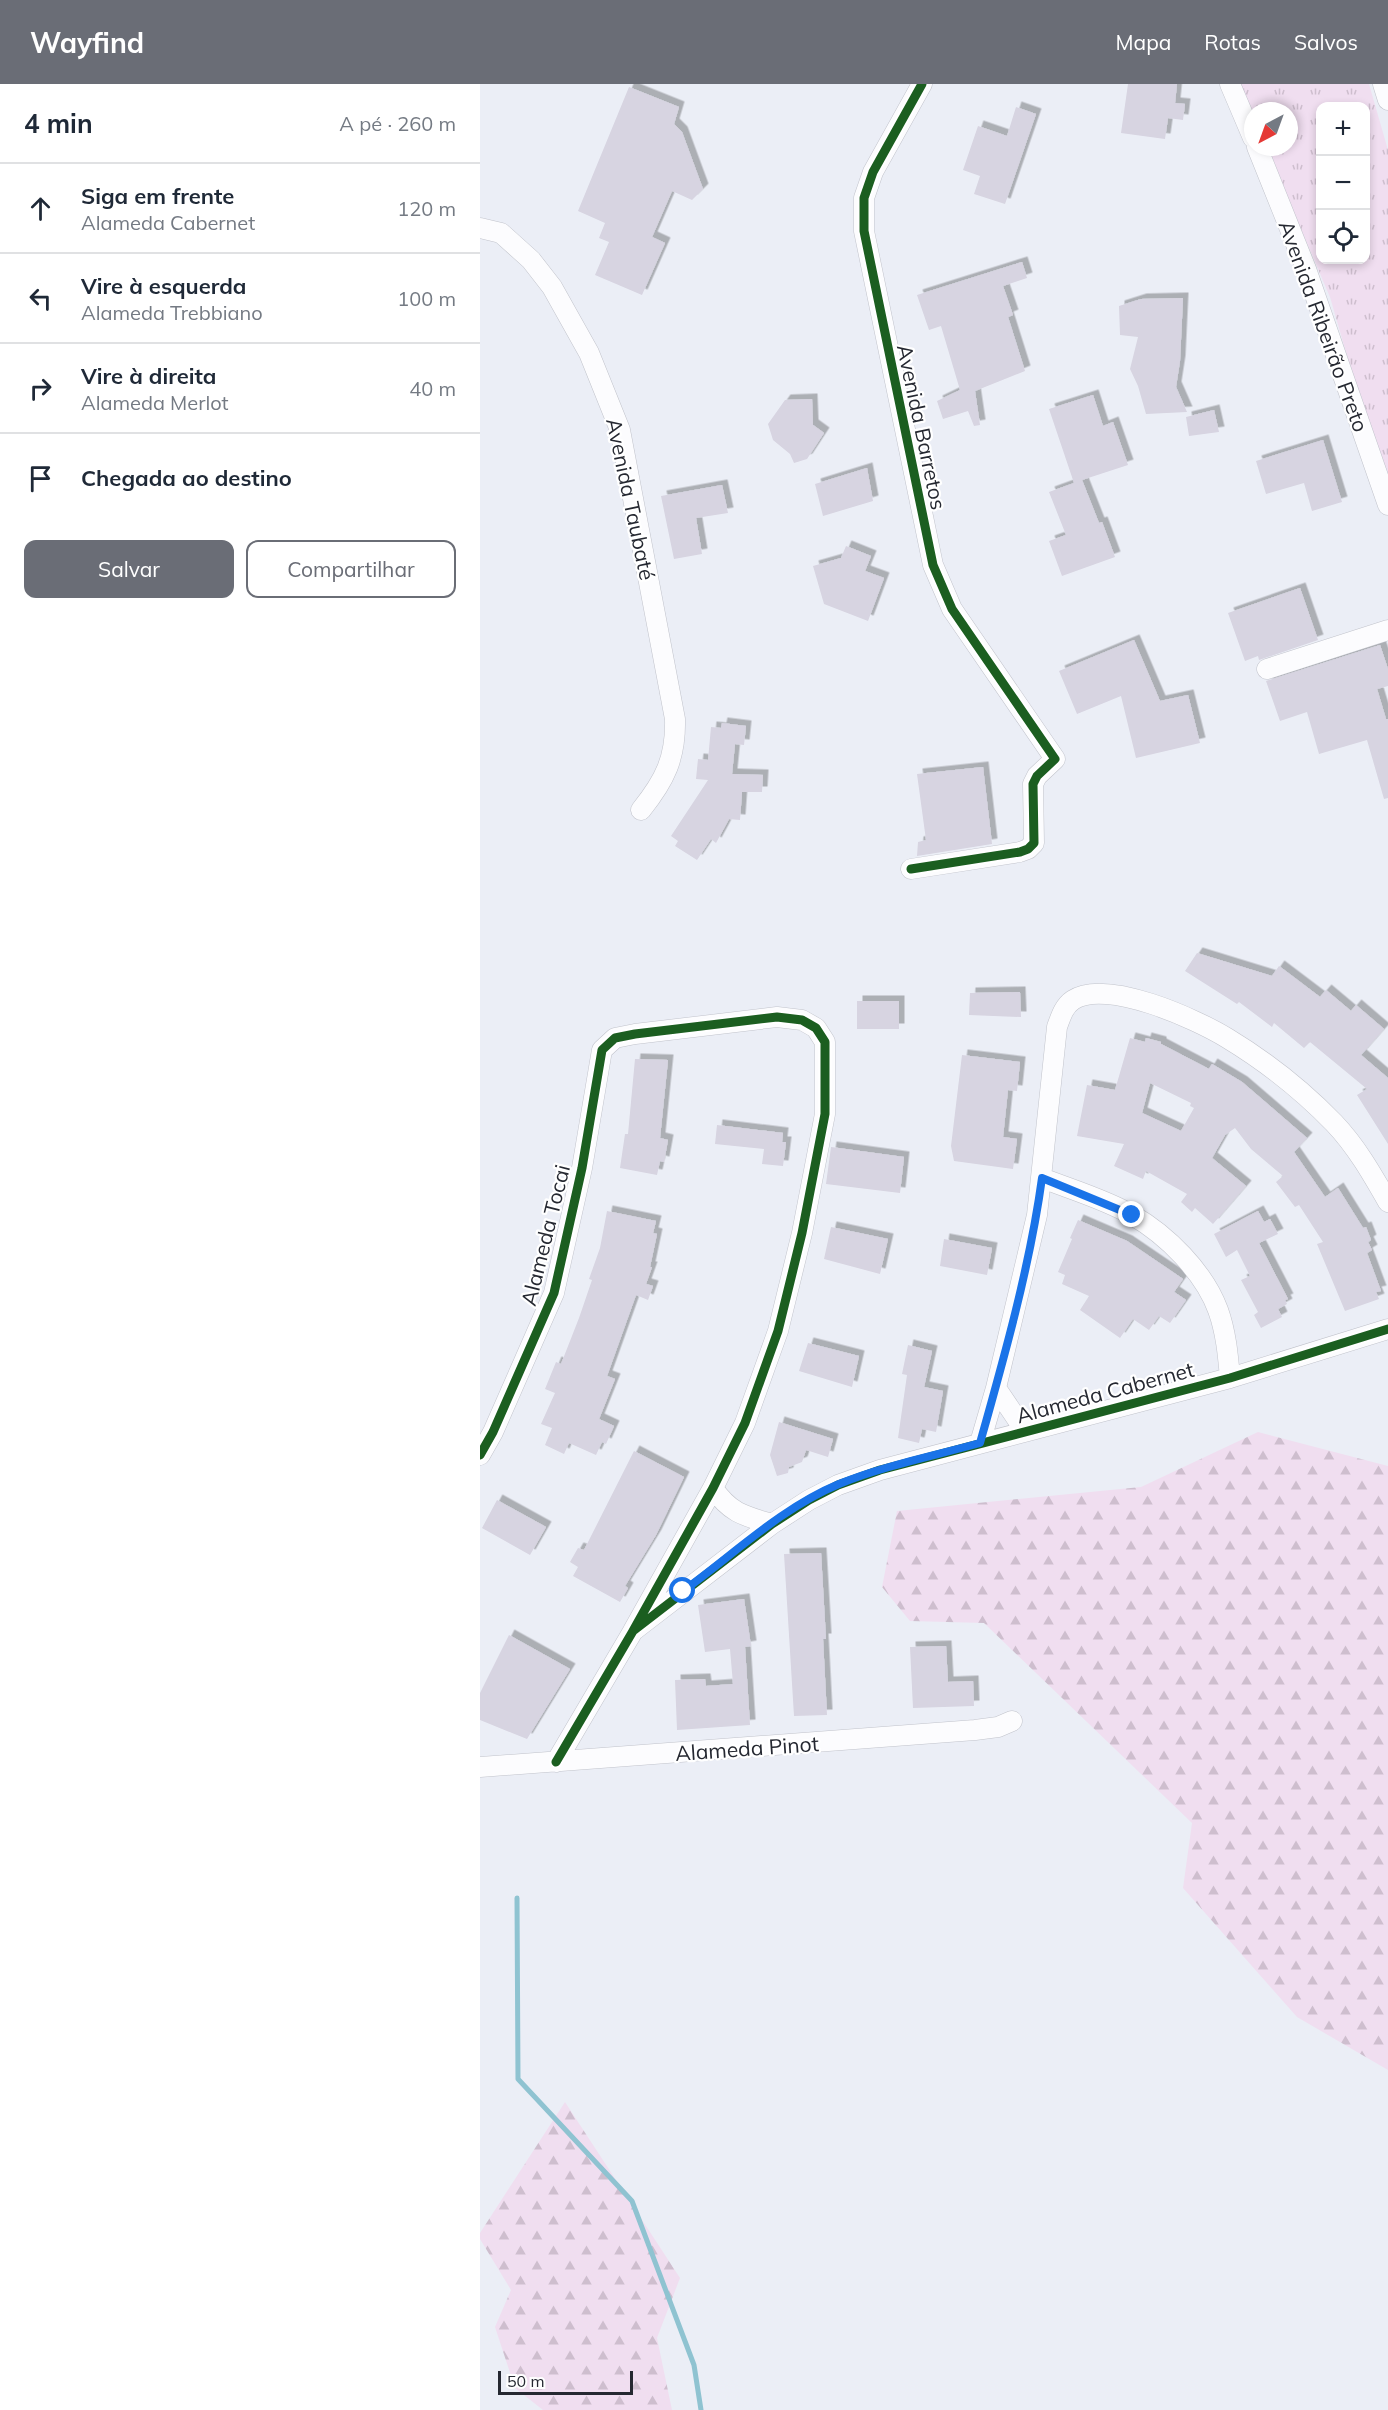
<!DOCTYPE html>
<html lang="pt">
<head>
<meta charset="utf-8">
<style>
  :root { --surface:#fff; --page:#f6f6f7; --text:#1f2937; --muted:#747a83; --line:#e0e1e3; --accent:#6a6d76 }
  body { margin:0; font-family:Mulish,sans-serif; background:var(--page); color:var(--text) }
  .controls { position:absolute; right:18px; top:18px; display:grid; overflow:hidden; border-radius:12px; box-shadow:0 3px 9px #0003 }
  .controls button { width:54px; height:54px; display:grid; place-items:center; padding:0; border:0; border-bottom:2px solid var(--line); background:var(--surface); color:var(--text); font:30px sans-serif }
  .compass { position:absolute; left:764px; top:18px; width:54px; height:54px; border-radius:50%; background:var(--surface); box-shadow:0 3px 9px #0003; rotate:221deg }
  .scale { position:absolute; left:18px; bottom:15px; width:135px; box-sizing:border-box; padding-left:6px; border:3px solid #252831; border-top:0; font-size:16px; line-height:21px; white-space:nowrap; color:#252831; -webkit-text-stroke:4px #fff; paint-order:stroke }
  .stop { position:absolute; width:18px; height:18px; margin:-14px; border:4px solid #1a73e8; border-radius:50%; background:#fff }
  .stop.end { background:#1a73e8; border-color:#fff; box-shadow:0 2px 6px #0008 }
  .list { margin:0; padding:0; list-style:none }
  h2 { display:flex; justify-content:space-between; align-items:center; height:78px; margin:0; padding:0 24px; font-size:26px }
  h2 small { font-size:20px; font-weight:400; color:var(--muted) }
  .list li { display:grid; grid-template-columns:39px 1fr auto; gap:18px; align-items:center; box-sizing:border-box; height:90px; padding:0 24px; border-top:2px solid var(--line) }
  .list b { display:block; font-size:22px; white-space:nowrap }
  .list p { margin:0; font-size:20px; white-space:nowrap; color:var(--muted) }
  .list em { font-size:20px; font-style:normal; color:var(--muted) }
  .actions { display:flex; gap:12px; padding:18px 24px }
  .actions a { flex:1; padding:14px 0; border:2px solid var(--accent); border-radius:12px; text-align:center; font-size:21px; color:var(--accent) }
  .actions .main { background:var(--accent); color:#fff }
  .icon { flex:none; width:33px; height:33px; fill:none; stroke:currentColor; stroke-width:2; stroke-linecap:round; stroke-linejoin:round }
  .map { position:relative; flex:none; width:908px; height:2326px; overflow:hidden }
  header { display:flex; align-items:center; gap:36px; box-sizing:border-box; height:84px; padding:0 30px; background:var(--accent); color:#fff }
  header strong { font-size:28px }
  nav { display:flex; gap:33px; margin-inline-start:auto; font-size:21px }
  main { display:flex }
  aside { flex:1; background:var(--surface) }
  .map>svg:first-child { display:block }
</style>
</head>
<body>
<header>
<strong>Wayfind</strong>
<nav><a>Mapa</a><a>Rotas</a><a>Salvos</a></nav>
</header>
<main>
<aside>
<h2>4 min<small>A pé · 260 m</small></h2>
<ul class="list">
<li><svg class="icon" aria-label="ahead" viewBox="0 0 24 24"><path d="M12 20V5M6 11l6-6 6 6"/></svg><div><b>Siga em frente</b><p>Alameda Cabernet</p></div><em>120 m</em></li>
<li><svg class="icon" aria-label="left" viewBox="0 0 24 24"><path d="M17 20v-9H6M10 6l-5 5 5 5"/></svg><div><b>Vire à esquerda</b><p>Alameda Trebbiano</p></div><em>100 m</em></li>
<li><svg class="icon" aria-label="right" viewBox="0 0 24 24"><path d="M7 20v-9h11M14 6l5 5-5 5"/></svg><div><b>Vire à direita</b><p>Alameda Merlot</p></div><em>40 m</em></li>
<li><svg class="icon" aria-label="arrive" viewBox="0 0 24 24"><path d="M6 21V4h12l-3 4 3 4H6"/></svg><div><b>Chegada ao destino</b></div></li>
</ul>
<div class="actions"><a class="main">Salvar</a><a>Compartilhar</a></div>
</aside>
<div class="map">
<svg width="908" height="2326" viewBox="0 0 908 2326">
  <defs>
    <pattern id="forest-firs" width="22" height="20" patternUnits="userSpaceOnUse" patternTransform="scale(1.5)"><rect width="22" height="20" fill="#f0def0"/><path d="M5 1l3.5 6h-7zM16 11l3.5 6h-7z" fill="#cebece"/></pattern>
    <pattern id="park-tufts" width="24" height="20" patternUnits="userSpaceOnUse" patternTransform="scale(1.5)"><rect width="24" height="20" fill="#f0def0"/><path d="M3 7l-1-3M5 7V3M7 7l1-3M15 17l-1-3M17 17v-4M19 17l1-3" fill="none" stroke="#cebece"/></pattern>
    <filter id="shadow"><feDropShadow dx="5.5" dy="-5.5" stdDeviation="0" flood-color="#0004"/></filter>
  </defs>
  <rect width="100%" height="100%" fill="#ebeef6"/>
  <path fill="url(#forest-firs)" d="M778,1348L908,1382V1986L817,1933L703,1804L712,1739L504,1539L430,1537L402,1503L417,1427L661,1403Z
    M85,2018L200,2194L177,2254L192,2326H63L35,2304L15,2243L31,2206L0,2155V2149Z"/>
  <path fill="url(#park-tufts)" fill-rule="evenodd" d="M760,0H889L908,66V397L889,348L850,213L810,120L788,63H809V27H773V33ZM840,22H886V176H840Z"/>
  <g fill="none" stroke-linecap="round" stroke-linejoin="round">
    <path stroke="#8fc3d1" stroke-width="5" d="M37,1814L38,1995L152,2117L214,2281L221,2326"/>
  </g>
  <path fill="#d7d4e1" fill-rule="evenodd" filter="url(#shadow)" d="M648,0H697L695,19L705,20L703,36L688,34L685,55L641,49Z
    M149,3L199,23L194,40L202,48L223,105L212,116L192,107L172,153L185,159L162,211L115,191L129,158L119,154L125,139L98,127Z
    M536,23L556,30L525,120L494,110L500,92L483,86L498,42L527,52Z
    M542,178L547,194L523,202L533,231L528,233L545,287L495,307L500,341L494,342L488,327L463,335L457,317L480,306L461,242L449,246L437,211Z
    M703,214L700,277L696,303L707,328L666,330L658,302L650,285L658,253L640,251L639,222L661,215Z
    M613,311L623,342L633,338L648,381L602,396L619,439L622,438L635,473L582,492L569,457L586,451L569,408L594,399L569,325Z
    M332,315L333,341L344,349L327,375L314,379L310,370L293,356L288,340L305,316Z
    M734,326L739,348L709,352L706,333Z
    M843,356L862,418L832,427L824,399L786,410L776,377Z
    M387,384L393,417L343,432L335,400Z
    M242,401L248,429L216,434L222,470L194,475L181,412Z
    M366,462L391,472L385,487L404,494L388,537L344,520L333,482L361,474Z
    M820,504L838,556L779,576L778,572L765,577L748,529Z
    M654,556L680,617L708,611L720,659L656,674L641,612L597,630L579,587Z
    M900,561L908,585V602L897,605L906,635H908V714L904,715L887,656L839,670L827,628L800,637L786,597Z
    M242,639L266,642L264,661L255,660L252,690L283,691L282,708H262L260,736L249,735L236,759L231,755L217,776L195,762L198,757L191,752L228,696L216,695L218,675L228,676L231,643L241,644Z
    M503,683L512,760L437,772L438,758L446,756L437,690Z
    M717,869L792,892L799,882L840,913L846,906L871,927L876,921L904,945L881,971L908,994V1060L877,1011L887,1005L830,958L824,964L794,939L792,943L759,918L757,920L705,887Z
    M540,908L541,933L489,931L490,909Z
    M377,917H419V945H377Z
    M650,954L665,958L666,954L681,958V960L729,985L732,980L762,998L827,1054L814,1068L845,1113L858,1104L883,1144L886,1143L891,1156L888,1158L892,1166L887,1169L901,1207L896,1208L899,1215L865,1227L837,1160L843,1158L819,1121L815,1123L796,1098L803,1092L771,1065L755,1044L745,1051L732,1074L766,1102L733,1140L715,1124L712,1128L701,1118L707,1110L666,1087L663,1095L634,1082L644,1060L597,1052L607,1001L635,1006ZM670,999L711,1019L710,1022L714,1024L701,1047L662,1029Z
    M482,971L540,978L537,1007L528,1006L523,1053L537,1055L533,1085L474,1077L471,1062Z
    M155,975L188,976L180,1054L188,1056L184,1078L180,1077L177,1091L140,1084L145,1050H148Z
    M237,1041L303,1049L302,1058H306L303,1082L282,1080L284,1065L235,1060Z
    M351,1063L424,1073L420,1109L346,1100Z
    M127,1127L176,1137L173,1149L177,1150L170,1183H172L166,1200L173,1202L168,1216L156,1211L127,1292L135,1295L119,1335L134,1342L126,1360L122,1358L116,1371L89,1359L84,1370L65,1361L72,1344L61,1340L75,1309L65,1305L76,1278L81,1280L99,1234L112,1196L109,1195L120,1164Z
    M778,1127L784,1138L790,1135L798,1150L779,1159L808,1215L805,1216L807,1220L798,1225L802,1233L781,1244L774,1231L778,1228L761,1196L770,1192L757,1166L746,1173L734,1150Z
    M598,1136L647,1157L703,1195L694,1208L706,1216L690,1239L679,1232L669,1246L653,1235L640,1254L600,1226L609,1212L582,1200L585,1191L578,1188L592,1155L590,1154Z
    M351,1143L408,1155L400,1190L344,1175Z
    M464,1155L512,1164L507,1191L460,1182Z
    M328,1259L379,1272L372,1303L319,1287Z
    M428,1261L452,1267L444,1303L463,1307L456,1348L442,1345L439,1359L418,1354L427,1291L422,1290Z
    M299,1338L353,1355L348,1373L326,1366L322,1378L309,1383L308,1389L297,1392L290,1371Z
    M154,1367L204,1393L176,1451L145,1502L148,1504L140,1518L93,1492L98,1483L90,1478L98,1464L104,1466Z
    M17,1416L66,1443L50,1471L2,1444Z
    M341,1469L346,1555H343L347,1631L314,1632L304,1470Z
    M264,1515L271,1562L265,1563L270,1641L197,1646L195,1596L225,1595L226,1602L253,1600L250,1565L225,1568L218,1521Z
    M29,1551L90,1585L47,1655L0,1636V1609Z
    M466,1562L468,1598L493,1597L494,1622L433,1624L430,1563Z"/>
  <g fill="none" stroke-linecap="round" stroke-linejoin="round">
    <defs>
      <path id="minor" d="M750,0L773,54
        M903,0L908,16
        M777,63L826,185L908,421
        M0,144L21,149L51,176L72,203L109,269L140,346L195,635C196,674 185,696 161,726
        M787,585L908,546
        M431,785L540,768L548,765L554,759L553,700L557,692L575,675L472,525L453,481L384,147V114L393,88L442,0
        M562,1094C590,1105 627,1116 652,1131C687,1151 724,1188 738,1226C746,1248 748,1271 750,1294
        M516,1304L545,1347
        M500,1359L516,1304L557,1131L577,943C581,932 584,922 593,916C626,894 716,935 747,954C785,977 823,1007 854,1039C876,1062 892,1090 908,1118
        M0,1371L13,1348L74,1209L102,1084L122,966L135,954L155,950L297,933L322,936L336,944L345,958V1030L322,1149L298,1247L265,1339L233,1404L153,1547
        M233,1404C250,1429 264,1432 292,1440
        M76,1678L153,1547L292,1440L329,1416L358,1401L400,1386L750,1294L908,1245
        M0,1683L495,1646L518,1643L532,1637"/>
    </defs>
    <use href="#minor" stroke="#c1c3cb" stroke-width="21"/>
    <use href="#minor" stroke="#fcfcfe" stroke-width="20"/>
    <defs>
      <path id="cycleway" d="M431,785L540,768L548,765L554,759L553,700L557,692L575,675L472,525L453,481L384,147V114L393,88L442,0
        M0,1371L13,1348L74,1209L102,1084L122,966L135,954L155,950L297,933L322,936L336,944L345,958V1030L322,1149L298,1247L265,1339L233,1404L153,1547
        M76,1678L153,1547L292,1440L329,1416L358,1401L400,1386L750,1294L908,1245"/>
    </defs>
    <use href="#cycleway" stroke="#fff" stroke-width="13"/>
    <use href="#cycleway" stroke="#1b5e20" stroke-width="9"/>
  </g>
  <g fill="none" stroke-linecap="round" stroke-linejoin="round">
    <path stroke="#1a73e8" stroke-width="8" d="M203,1507C253,1471 301,1424 359,1400C403,1382 453,1372 500,1359C524,1274 550,1182 562,1094L652,1131"/>
  </g>
  <g text-anchor="middle" dominant-baseline="central" stroke-width="4.5" stroke-linejoin="round" paint-order="stroke">
    <g font-size="21" fill="#252831" stroke="#fff">
      <text transform="translate(844 242) rotate(70)">Avenida Ribeirão Preto</text>
      <text transform="translate(442 343) rotate(78)">Avenida Barretos</text>
      <text transform="translate(151 415) rotate(78)">Avenida Taubaté</text>
      <text transform="translate(65 1151) rotate(-76)">Alameda Tocai</text>
      <text transform="translate(625 1308) rotate(-15)">Alameda Cabernet</text>
      <text transform="translate(267 1664) rotate(-4)">Alameda Pinot</text>
    </g>
  </g>
</svg>
<div class="controls">
<button>+</button>
<button>−</button>
<button><svg class="icon" aria-label="locate" viewBox="0 0 24 24"><circle cx="12" cy="12" r="6"/><path d="M12 2v4M12 18v4M2 12h4M18 12h4"/></svg></button>
</div>
<svg class="compass" viewBox="-18 -18 36 36"><path d="M0-13l5 13h-10z" fill="#e53935"/><path d="M0 13l5-13h-10z" fill="#747a83"/></svg>
<div class="scale">50 m</div>
<div class="stop" style="left:203px;top:1507px"></div>
<div class="stop end" style="left:652px;top:1131px"></div>
</div>
</main>
</body>
</html>
